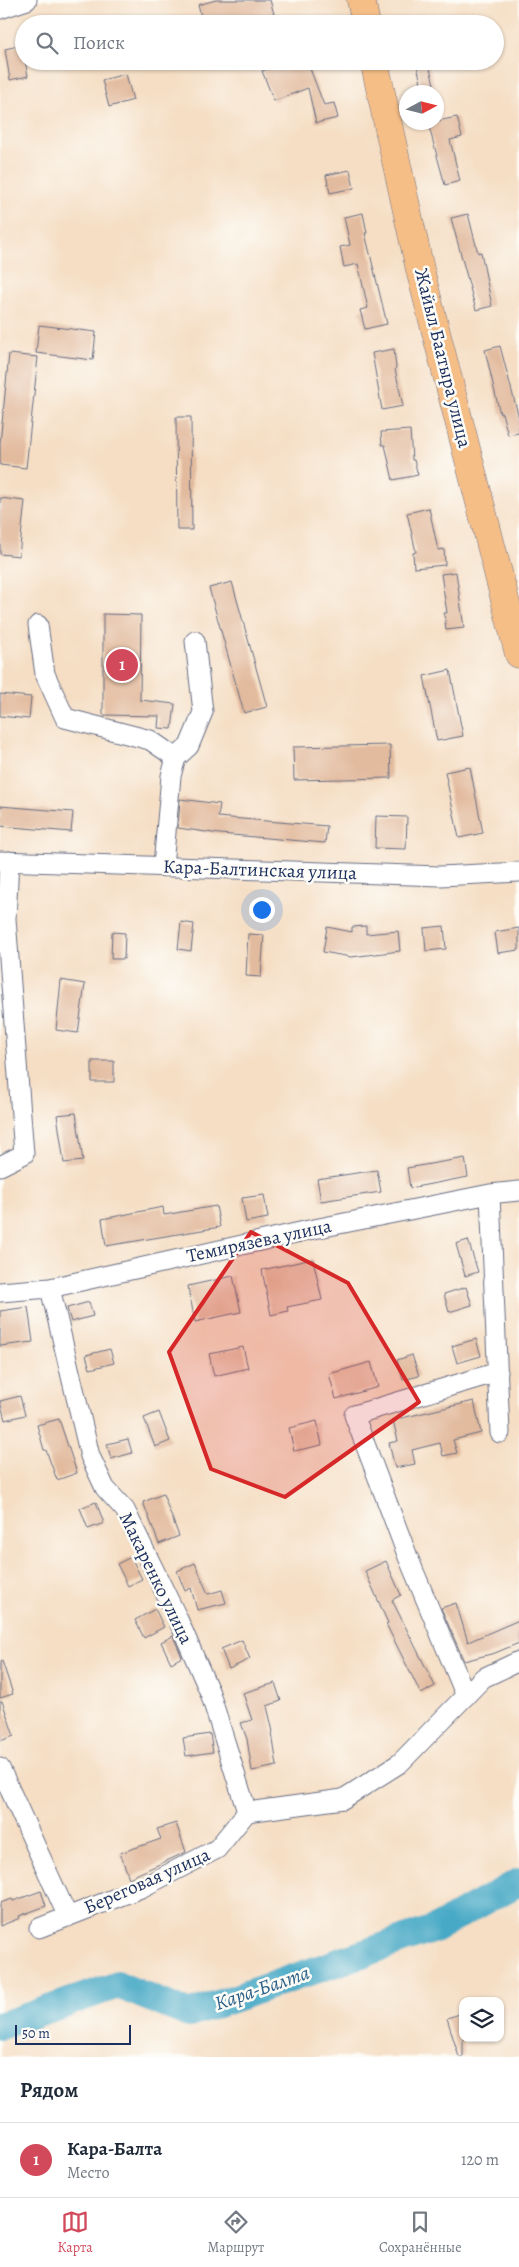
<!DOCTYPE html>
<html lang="ru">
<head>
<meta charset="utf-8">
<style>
  :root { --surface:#fff; --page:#f2f2f3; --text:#1f2937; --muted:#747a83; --line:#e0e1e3; --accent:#d1495b }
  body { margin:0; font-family:Alegreya,serif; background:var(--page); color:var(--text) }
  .controls { position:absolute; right:15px; bottom:15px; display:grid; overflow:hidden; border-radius:10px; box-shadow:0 1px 4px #0004 }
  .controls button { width:45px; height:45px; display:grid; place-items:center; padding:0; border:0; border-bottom:1px solid var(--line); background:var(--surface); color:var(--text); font:25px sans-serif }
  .compass { position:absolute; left:399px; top:85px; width:45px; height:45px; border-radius:50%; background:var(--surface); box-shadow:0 1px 4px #0004; rotate:83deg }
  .scale { position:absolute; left:15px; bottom:12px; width:116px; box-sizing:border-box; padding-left:5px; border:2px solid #1b2f5e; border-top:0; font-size:14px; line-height:18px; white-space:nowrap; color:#1b2f5e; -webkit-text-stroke:4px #fdfcf7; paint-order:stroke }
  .you { position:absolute; left:261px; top:909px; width:18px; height:18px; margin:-12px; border:4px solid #fff; border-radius:50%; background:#1a73e8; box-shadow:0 0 0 8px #1a73e833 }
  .badge { display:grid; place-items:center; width:32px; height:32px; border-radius:50%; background:var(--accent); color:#fff; font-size:16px; font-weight:700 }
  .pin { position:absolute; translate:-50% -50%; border:2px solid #fff; box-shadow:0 1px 5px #0006 }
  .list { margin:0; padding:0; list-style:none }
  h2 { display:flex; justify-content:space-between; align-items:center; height:65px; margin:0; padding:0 20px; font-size:21px }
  h2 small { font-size:16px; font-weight:400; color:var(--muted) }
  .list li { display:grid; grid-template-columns:32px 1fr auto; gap:15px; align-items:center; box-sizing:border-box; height:75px; padding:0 20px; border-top:1px solid var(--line) }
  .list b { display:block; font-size:19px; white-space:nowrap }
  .list p { margin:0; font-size:16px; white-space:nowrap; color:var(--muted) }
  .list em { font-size:16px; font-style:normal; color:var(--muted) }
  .icon { flex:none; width:28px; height:28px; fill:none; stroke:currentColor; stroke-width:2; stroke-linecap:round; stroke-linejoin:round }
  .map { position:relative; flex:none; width:519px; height:2057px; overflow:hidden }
  .search { position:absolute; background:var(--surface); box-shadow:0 1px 4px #0004; left:15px; right:15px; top:15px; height:55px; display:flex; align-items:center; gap:12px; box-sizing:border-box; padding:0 18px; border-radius:28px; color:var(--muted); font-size:19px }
  .sheet { height:140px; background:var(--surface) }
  nav { display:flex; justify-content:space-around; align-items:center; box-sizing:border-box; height:70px; border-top:1px solid var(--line); background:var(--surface); font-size:14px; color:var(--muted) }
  nav a { display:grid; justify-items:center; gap:2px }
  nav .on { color:var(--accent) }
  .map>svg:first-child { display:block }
</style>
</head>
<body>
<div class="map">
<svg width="519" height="2057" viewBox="0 0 519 2057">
  <rect width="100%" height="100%" fill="#fdfcf7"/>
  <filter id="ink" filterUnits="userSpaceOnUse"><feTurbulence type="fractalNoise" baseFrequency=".02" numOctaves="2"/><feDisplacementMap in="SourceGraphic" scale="10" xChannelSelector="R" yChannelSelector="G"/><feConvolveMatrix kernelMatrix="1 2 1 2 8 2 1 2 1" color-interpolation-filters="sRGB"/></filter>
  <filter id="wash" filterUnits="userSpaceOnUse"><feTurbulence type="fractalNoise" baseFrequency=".0096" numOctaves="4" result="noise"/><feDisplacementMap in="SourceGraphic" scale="20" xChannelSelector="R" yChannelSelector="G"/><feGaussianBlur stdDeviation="1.12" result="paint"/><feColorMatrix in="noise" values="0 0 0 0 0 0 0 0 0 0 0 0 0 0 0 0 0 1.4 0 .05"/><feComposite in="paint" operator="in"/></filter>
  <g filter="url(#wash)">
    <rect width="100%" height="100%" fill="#f5dec4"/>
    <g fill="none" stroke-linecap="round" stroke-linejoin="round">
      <path stroke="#46a9c6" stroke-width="28" d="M0,2026L118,1985L189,2014L434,1929L519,1882"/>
    </g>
    <g id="blocks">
      <path fill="#e2ba9d" d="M216,0H270L274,14L234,23V20L220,24H203L198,5Z
        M22,45L28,76L10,80L5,49Z
        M288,61H307L324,105L334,103L338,118L316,123L308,88L274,101L262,71Z
        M416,61H428L436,92H423Z
        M126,74L133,100L109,107L102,80Z
        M457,117L462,137L450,140L460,181L445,185L428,123Z
        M350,170L354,188L330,193L326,175Z
        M363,213L367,233H365L387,324L365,329L360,310L368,308L358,264L344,267L340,247L350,245L344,217Z
        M468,214L478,253L481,252L492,306L476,310L451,218Z
        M39,325L96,332L93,360L36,353Z
        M500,346L519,418V433L508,435L502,413L500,414L485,350Z
        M394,349L396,368L395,369L403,406L382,410L372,353Z
        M9,354L38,357L26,468L0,465V443Z
        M176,417H191L192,530H177Z
        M410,430L412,460H414L418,475L393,480L385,445H382L381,432Z
        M0,498L25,501L19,556L0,554Z
        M429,508L438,550L444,549L445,565L414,568L413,553L416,552L407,513Z
        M456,572L464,628L446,630L444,613H447L441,574Z
        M232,582L267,707L244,713L209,588Z
        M103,614L141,615L140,700L175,704L172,729L158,728L159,716L103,715Z
        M450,670L463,736L437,741L424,676Z
        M0,694L31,697L29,719L0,716Z
        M390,745L391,778L294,780L293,747Z
        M470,767L483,833L459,838L445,772Z
        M180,799L220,804L218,817L327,826L325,843L220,834L178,828Z
        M0,806L73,812L71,832L0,826Z
        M376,816L407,817L406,849L375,848Z
        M181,922L194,924L191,951L178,949Z
        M366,926V934L398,931L400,951L351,957L323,952L327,927L352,932V927Z
        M444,926L446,949L426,951L424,928Z
        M519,928V950L498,953L495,932Z
        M112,932L125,933L124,959H111Z
        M248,934L264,935L261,977L246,976Z
        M61,980L85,984L78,1033L56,1030Z
        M92,1061H114V1082H92Z
        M76,1113L83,1161L64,1163L57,1115Z
        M465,1158L468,1177L410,1188L407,1168Z
        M377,1170L381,1192L321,1201L317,1179Z
        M264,1195L268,1218L246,1222L242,1198Z
        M216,1206L220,1227L106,1246L102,1219L163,1207L164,1215Z
        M468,1240L478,1272L465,1276L456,1244Z
        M313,1259L322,1300L287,1307L288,1311L271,1315L262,1270Z
        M233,1276L241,1312L195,1322L188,1286Z
        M466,1287L472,1305L449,1312L444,1294Z
        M89,1302L93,1316L71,1322L67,1308Z
        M28,1307L33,1342L0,1346V1311Z
        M476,1339L481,1356L457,1363L452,1346Z
        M243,1347L248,1368L214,1376L209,1354Z
        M110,1349L114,1363L90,1369L86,1355Z
        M412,1355L419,1376L403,1380L397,1360Z
        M371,1362L378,1387L336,1399L329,1374Z
        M20,1396L25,1415L5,1420L0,1401Z
        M474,1401L481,1433L453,1440L457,1453L443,1456L440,1443L412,1450L415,1464L395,1468L389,1443L398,1441L393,1420Z
        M159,1412L170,1441L155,1447L144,1418Z
        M59,1419L77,1473L57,1480L46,1450H44L37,1425Z
        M317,1421L322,1445L294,1451L289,1428Z
        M128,1439L132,1453L111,1459L107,1444Z
        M163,1494L179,1536L159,1544L143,1502Z
        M96,1502L104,1523L88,1529L80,1508Z
        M131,1557L142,1579L128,1586L117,1564Z
        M386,1561L401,1595L392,1600L435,1686L421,1694L386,1624L388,1623L365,1571Z
        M195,1563L208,1594L222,1590L226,1603L197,1610L191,1588L185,1591L177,1571Z
        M456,1603L468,1642L519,1620V1643L495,1653L464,1661L441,1608Z
        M155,1609L164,1627L144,1638L135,1620Z
        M173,1636L182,1657L171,1663L161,1642Z
        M242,1640L250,1659L229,1669L221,1649Z
        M2,1661L13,1694L0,1698V1662Z
        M275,1683L281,1701L267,1706L273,1732L272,1733L277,1766L252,1771L247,1739L241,1723L252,1720L243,1693Z
        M2,1701L14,1736L0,1741V1702Z
        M210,1734L213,1752L186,1756L183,1738Z
        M176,1823L186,1852L129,1878L120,1853L161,1839L157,1829Z
        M41,1891L46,1906L19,1916L20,1918L0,1926V1903L12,1899L13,1901Z
        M463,2013V2057H459L447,2018Z"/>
    </g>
  </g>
  <g filter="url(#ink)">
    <use href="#blocks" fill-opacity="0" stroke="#676c82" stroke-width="1"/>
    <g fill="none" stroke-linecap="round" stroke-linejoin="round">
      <defs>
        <path id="minor" d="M0,9L27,0
          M38,625L45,674L65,718L150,740L176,758
          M0,861L440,876L519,872
          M163,866L171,776L176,758L189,746L203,712L195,641
          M0,1166L24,1154L6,919L9,861
          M490,1194L500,1433
          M50,1288L90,1456L105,1488L125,1510L177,1617L210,1693L247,1812
          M0,1292L50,1288L309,1230L490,1194L519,1191
          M466,1696L408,1557L354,1415L498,1372
          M0,1768L68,1917
          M39,1928L141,1888L217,1849L247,1812L343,1799L400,1763L483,1678L519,1661"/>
        <path id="highway" d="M361,0L366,24
          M374,61L421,274L519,654"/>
      </defs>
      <use href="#minor" stroke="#676c82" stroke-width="21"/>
      <use href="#highway" stroke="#676c82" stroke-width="29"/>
      <use href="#minor" stroke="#fff" stroke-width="19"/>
      <use href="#highway" stroke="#f6be87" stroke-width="28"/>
    </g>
  </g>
  <path fill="#d62828" fill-opacity="0.2" stroke="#d62828" stroke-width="4" stroke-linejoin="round" d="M251,1232L348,1283L419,1402L285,1497L211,1469L169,1352Z"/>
  <g text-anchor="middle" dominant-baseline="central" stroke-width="5" stroke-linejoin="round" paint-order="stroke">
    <g font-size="19" fill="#1b2f5e" stroke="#fdfcf7">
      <text transform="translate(443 358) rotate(76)">Жайыл Баатыра улица</text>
      <text transform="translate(260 870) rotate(2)">Кара-Балтинская улица</text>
      <text transform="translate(259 1241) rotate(-12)">Темирязева улица</text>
      <text transform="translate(156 1578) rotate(64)">Макаренко улица</text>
      <text transform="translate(147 1881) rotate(-24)">Береговая улица</text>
    </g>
    <g font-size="20" font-style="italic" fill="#2c6088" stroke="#fdfcf7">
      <text transform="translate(262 1988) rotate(-19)">Кара-Балта</text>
    </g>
  </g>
</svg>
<div class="controls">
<button><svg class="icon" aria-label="layers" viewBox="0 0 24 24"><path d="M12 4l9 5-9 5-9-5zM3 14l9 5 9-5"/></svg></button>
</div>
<svg class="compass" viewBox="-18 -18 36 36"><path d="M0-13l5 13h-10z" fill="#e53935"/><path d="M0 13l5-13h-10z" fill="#747a83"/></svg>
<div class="scale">50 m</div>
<div class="you"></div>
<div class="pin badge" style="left:122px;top:665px">1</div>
<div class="search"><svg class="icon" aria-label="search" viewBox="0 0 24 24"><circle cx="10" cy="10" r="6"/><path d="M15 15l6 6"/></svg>Поиск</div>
</div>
<section class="sheet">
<h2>Рядом<small></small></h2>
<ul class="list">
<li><span class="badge">1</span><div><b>Кара-Балта</b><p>Место</p></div><em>120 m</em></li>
</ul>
</section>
<nav>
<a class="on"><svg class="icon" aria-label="map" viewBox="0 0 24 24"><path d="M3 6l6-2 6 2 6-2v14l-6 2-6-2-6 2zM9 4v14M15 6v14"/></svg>Карта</a>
<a><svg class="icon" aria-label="directions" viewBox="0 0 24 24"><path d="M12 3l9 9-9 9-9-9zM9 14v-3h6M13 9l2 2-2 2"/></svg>Маршрут</a>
<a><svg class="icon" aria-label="saved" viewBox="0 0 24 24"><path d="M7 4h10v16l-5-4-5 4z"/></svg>Сохранённые</a>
</nav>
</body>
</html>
